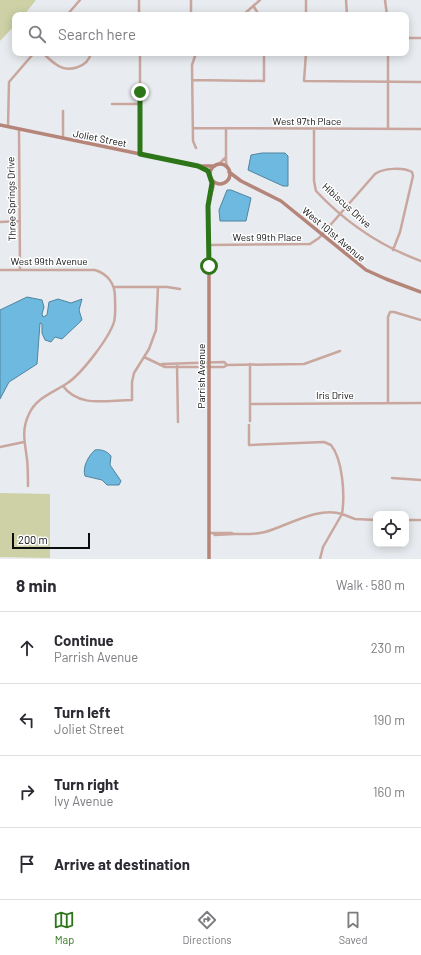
<!DOCTYPE html>
<html lang="en">
<head>
<meta charset="utf-8">
<style>
  :root { --surface:#fff; --page:#f2f2f3; --text:#2b2b33; --muted:#7c7c81; --line:#e1e1e2; --accent:#2c7518 }
  body { margin:0; font-family:Barlow,sans-serif; background:var(--page); color:var(--text) }
  .controls { position:absolute; right:12px; bottom:12px; display:grid; overflow:hidden; border-radius:8px; box-shadow:0 2px 10px #0003 }
  .controls button { width:36px; height:36px; display:grid; place-items:center; padding:0; border:0; border-bottom:1px solid var(--line); background:var(--surface); color:var(--text); font:20px sans-serif }
  .scale { position:absolute; left:12px; bottom:10px; width:78px; box-sizing:border-box; padding-left:4px; border:2px solid #0c0d0e; border-top:0; font-size:11px; line-height:14px; white-space:nowrap; color:#0c0d0e; -webkit-text-stroke:3px #fff; paint-order:stroke }
  .stop { position:absolute; width:12px; height:12px; margin:-9px; border:3px solid #2c7518; border-radius:50%; background:#fff }
  .stop.end { background:#2c7518; border-color:#fff; box-shadow:0 1px 4px #0008 }
  .list { margin:0; padding:0; list-style:none }
  h2 { display:flex; justify-content:space-between; align-items:center; height:52px; margin:0; padding:0 16px; font-size:17px }
  h2 small { font-size:13px; font-weight:400; color:var(--muted) }
  .list li { display:grid; grid-template-columns:26px 1fr auto; gap:12px; align-items:center; box-sizing:border-box; height:72px; padding:0 16px; border-top:1px solid var(--line) }
  .list b { display:block; font-size:15px; white-space:nowrap }
  .list p { margin:0; font-size:13px; white-space:nowrap; color:var(--muted) }
  .list em { font-size:13px; font-style:normal; color:var(--muted) }
  .icon { flex:none; width:22px; height:22px; fill:none; stroke:currentColor; stroke-width:2; stroke-linecap:round; stroke-linejoin:round }
  .map { position:relative; flex:none; width:421px; height:559px; overflow:hidden }
  .search { position:absolute; background:var(--surface); box-shadow:0 2px 10px #0003; left:12px; right:12px; top:12px; height:44px; display:flex; align-items:center; gap:10px; box-sizing:border-box; padding:0 14px; border-radius:8px; color:var(--muted); font-size:15px }
  .sheet { height:340px; background:var(--surface) }
  nav { display:flex; justify-content:space-around; align-items:center; box-sizing:border-box; height:56px; border-top:1px solid var(--line); background:var(--surface); font-size:11px; color:var(--muted) }
  nav a { display:grid; justify-items:center; gap:2px }
  nav .on { color:var(--accent) }
  .map>svg:first-child { display:block }
</style>
</head>
<body>
<div class="map">
<svg width="421" height="559" viewBox="0 0 421 559">
  <rect width="100%" height="100%" fill="#e8ebef"/>
  <path fill="#cdd1a5" d="M0,0H36L24,15H15V25L0,41Z
    M0,493L50,494V558L0,557Z"/>
  <path fill="#6db9df" stroke="#5085a0" d="M262,153H285L288,156V186H283L248,170L251,155Z
    M227,190H231L251,198L246,221H220L219,210Z
    M27,297L42,300L44,307L42,314L43,317L47,315L49,302L58,299L71,303L82,299L79,310L82,320L62,339L55,337L51,342L45,340L42,333V324L40,323L37,364L9,382L0,399V310Z
    M95,450C101,449 107,451 111,456L110,465L121,481L119,485H107L102,480L85,476C82,467 89,455 95,450Z"/>
  <g fill="none" stroke-linecap="round" stroke-linejoin="round">
    <path stroke="#c9a79e" stroke-width="2.5" d="M139,0V15
      M191,0V15
      M306,0V15
      M346,0L347,15
      M385,0L387,15
      M254,7L259,15
      M67,15L80,0
      M243,15L260,0
      M406,38H421
      M43,53C47,57 52,62 57,65C69,73 88,67 91,53
      M140,53V154
      M196,53L192,65L193,141L196,148
      M306,53L304,81L421,82
      M193,80L264,81V53
      M112,104H140
      M63,111V138
      M8,127L9,82L34,53
      M193,128L421,129
      M226,128V162L228,169
      M19,129L20,269
      M314,129V181L316,191C346,223 380,246 421,261
      M388,129V53
      M218,165L225,158
      M0,222L20,221
      M209,245L310,244L319,238L375,174C383,168 403,167 412,172L413,176L400,232L393,250
      M0,270H95C108,274 115,284 115,297C115,305 116,314 114,322C109,338 81,375 66,384C52,393 36,398 29,414C21,430 25,443 27,459C28,468 28,477 28,486
      M114,287H167L180,289
      M144,357L165,367H224L227,365L304,364L340,351
      M162,364L224,362L227,365
      M177,365L178,422
      M63,386C79,408 107,400 132,400V382L134,373L149,349L156,330L158,287
      M388,403V317L390,312H394L421,320
      M250,404L421,403
      M250,421V364
      M0,447L24,442
      M392,478L421,480
      M406,520H421
      M209,533H232L234,534L215,535L213,533
      M234,534C244,534 255,535 265,532C287,526 318,506 342,514C345,496 343,460 331,445L324,442L249,445V425
      M320,559L323,547L342,514L355,519L376,520"/>
    <path stroke="#b68579" stroke-width="3.5" d="M0,125L198,166H215
      M210 174a10 10 0 1 1 20 0a10 10 0 1 1-20 0Z
      M229,172L241,181L281,201L366,270L386,279L421,292
      M209,559V266L208,206L213,186L212,180"/>
  </g>
  <g fill="none" stroke-linecap="round" stroke-linejoin="round">
    <path stroke="#2c7518" stroke-width="5" d="M140,92V154L198,166L208,171L212,183L208,206L209,266"/>
  </g>
  <g text-anchor="middle" dominant-baseline="central" stroke-width="3" stroke-linejoin="round" paint-order="stroke">
    <g font-size="10" fill="#0c0d0e" stroke="#fff">
      <text x="307" y="121">West 97th Place</text>
      <text transform="translate(100 138) rotate(11)">Joliet Street</text>
      <text transform="translate(11 199) rotate(-91)">Three Springs Drive</text>
      <text transform="translate(347 205) rotate(42)">Hibiscus Drive</text>
      <text transform="translate(334 234) rotate(40)">West 101st Avenue</text>
      <text x="267" y="237">West 99th Place</text>
      <text x="49" y="261">West 99th Avenue</text>
      <text transform="translate(201 376) rotate(-90)">Parrish Avenue</text>
      <text x="335" y="395">Iris Drive</text>
    </g>
  </g>
</svg>
<div class="controls">
<button><svg class="icon" aria-label="locate" viewBox="0 0 24 24"><circle cx="12" cy="12" r="6"/><path d="M12 2v4M12 18v4M2 12h4M18 12h4"/></svg></button>
</div>
<div class="scale">200 m</div>
<div class="stop" style="left:209px;top:266px"></div>
<div class="stop end" style="left:140px;top:92px"></div>
<div class="search"><svg class="icon" aria-label="search" viewBox="0 0 24 24"><circle cx="10" cy="10" r="6"/><path d="M15 15l6 6"/></svg>Search here</div>
</div>
<section class="sheet">
<h2>8 min<small>Walk · 580 m</small></h2>
<ul class="list">
<li><svg class="icon" aria-label="ahead" viewBox="0 0 24 24"><path d="M12 20V5M6 11l6-6 6 6"/></svg><div><b>Continue</b><p>Parrish Avenue</p></div><em>230 m</em></li>
<li><svg class="icon" aria-label="left" viewBox="0 0 24 24"><path d="M17 20v-9H6M10 6l-5 5 5 5"/></svg><div><b>Turn left</b><p>Joliet Street</p></div><em>190 m</em></li>
<li><svg class="icon" aria-label="right" viewBox="0 0 24 24"><path d="M7 20v-9h11M14 6l5 5-5 5"/></svg><div><b>Turn right</b><p>Ivy Avenue</p></div><em>160 m</em></li>
<li><svg class="icon" aria-label="arrive" viewBox="0 0 24 24"><path d="M6 21V4h12l-3 4 3 4H6"/></svg><div><b>Arrive at destination</b></div></li>
</ul>
</section>
<nav>
<a class="on"><svg class="icon" aria-label="map" viewBox="0 0 24 24"><path d="M3 6l6-2 6 2 6-2v14l-6 2-6-2-6 2zM9 4v14M15 6v14"/></svg>Map</a>
<a><svg class="icon" aria-label="directions" viewBox="0 0 24 24"><path d="M12 3l9 9-9 9-9-9zM9 14v-3h6M13 9l2 2-2 2"/></svg>Directions</a>
<a><svg class="icon" aria-label="saved" viewBox="0 0 24 24"><path d="M7 4h10v16l-5-4-5 4z"/></svg>Saved</a>
</nav>
</body>
</html>
